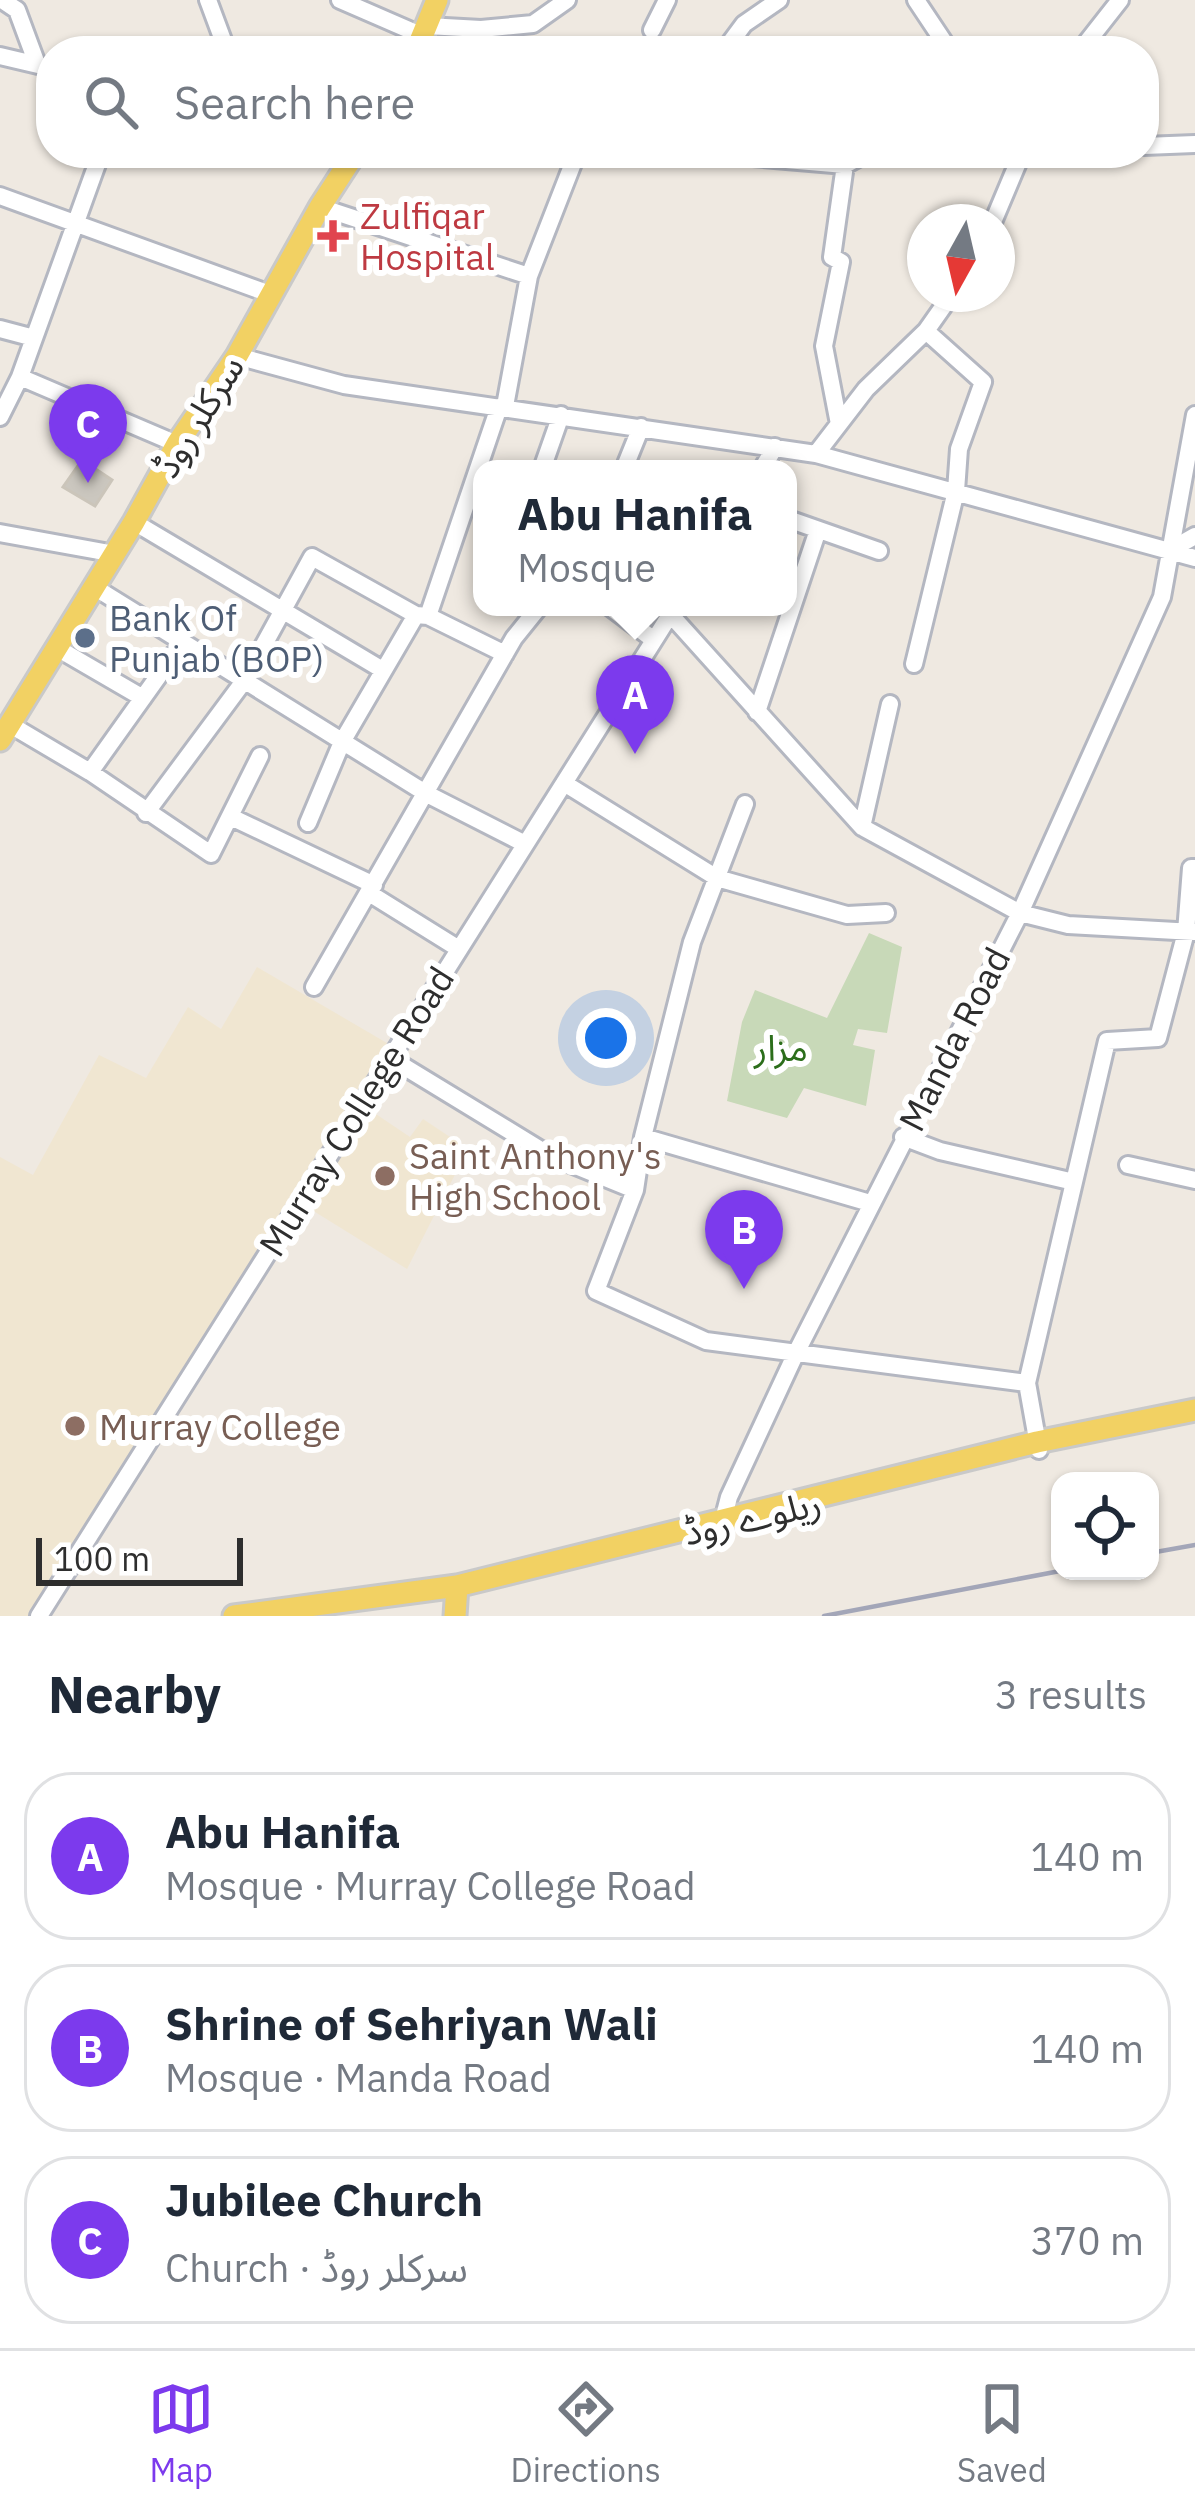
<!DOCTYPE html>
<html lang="en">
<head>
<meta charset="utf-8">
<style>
  :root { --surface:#fff; --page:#f2f2f3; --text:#1f2937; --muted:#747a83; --line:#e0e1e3; --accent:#7c3aed }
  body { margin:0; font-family:"IBM Plex Sans","Noto Sans Arabic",sans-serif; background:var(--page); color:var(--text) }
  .controls { position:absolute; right:36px; bottom:36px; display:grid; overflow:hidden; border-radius:24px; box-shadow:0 3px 9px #0004 }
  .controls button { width:108px; height:108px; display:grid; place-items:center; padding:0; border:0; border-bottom:3px solid var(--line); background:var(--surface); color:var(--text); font:60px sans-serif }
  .compass { position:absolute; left:907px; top:204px; width:108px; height:108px; border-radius:50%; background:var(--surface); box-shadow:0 3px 9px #0004; rotate:188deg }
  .scale { position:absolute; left:36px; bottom:30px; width:207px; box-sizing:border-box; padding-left:12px; border:6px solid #2e2e2e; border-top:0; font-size:33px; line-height:42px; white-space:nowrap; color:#2e2e2e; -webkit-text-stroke:9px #fff; paint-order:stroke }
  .you { position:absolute; left:606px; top:1038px; width:42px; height:42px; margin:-30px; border:9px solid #fff; border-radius:50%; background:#1a73e8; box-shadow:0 0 0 18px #1a73e833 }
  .badge { display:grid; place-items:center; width:78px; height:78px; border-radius:50%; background:var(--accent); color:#fff; font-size:39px; font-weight:700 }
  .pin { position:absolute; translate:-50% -99px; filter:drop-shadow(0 3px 6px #0008) }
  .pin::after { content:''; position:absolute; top:63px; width:42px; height:36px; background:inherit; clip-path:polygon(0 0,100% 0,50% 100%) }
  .popup { position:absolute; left:473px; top:460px; width:324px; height:156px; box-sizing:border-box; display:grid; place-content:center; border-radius:24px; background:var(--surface); filter:drop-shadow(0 3px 9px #0005); font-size:39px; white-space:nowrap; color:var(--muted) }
  .popup b { font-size:45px; color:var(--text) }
  .popup::after { content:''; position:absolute; left:50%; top:100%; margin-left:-24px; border:24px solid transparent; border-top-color:var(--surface) }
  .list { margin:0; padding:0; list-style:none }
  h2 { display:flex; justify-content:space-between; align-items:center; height:156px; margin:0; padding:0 48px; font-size:51px }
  h2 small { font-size:39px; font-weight:400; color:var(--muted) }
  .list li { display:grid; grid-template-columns:78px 1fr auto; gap:36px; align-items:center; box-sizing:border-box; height:168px; margin:0 24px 24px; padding:0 24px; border:3px solid var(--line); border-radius:48px }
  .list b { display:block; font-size:45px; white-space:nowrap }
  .list p { margin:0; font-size:39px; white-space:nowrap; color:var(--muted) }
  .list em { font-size:39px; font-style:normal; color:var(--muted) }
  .icon { flex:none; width:66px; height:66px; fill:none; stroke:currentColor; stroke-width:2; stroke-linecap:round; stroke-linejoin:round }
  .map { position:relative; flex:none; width:1195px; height:1616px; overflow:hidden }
  .search { position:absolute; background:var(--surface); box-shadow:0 3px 9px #0004; left:36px; right:36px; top:36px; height:132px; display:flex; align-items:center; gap:30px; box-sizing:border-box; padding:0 42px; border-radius:48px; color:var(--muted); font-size:45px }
  .sheet { height:732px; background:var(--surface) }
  nav { display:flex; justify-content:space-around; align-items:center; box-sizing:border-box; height:168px; border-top:3px solid var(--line); background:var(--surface); font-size:33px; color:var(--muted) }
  nav a { display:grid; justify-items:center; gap:6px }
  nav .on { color:var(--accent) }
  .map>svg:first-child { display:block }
</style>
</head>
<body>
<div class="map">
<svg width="1195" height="1616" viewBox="0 0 1195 1616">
  <rect width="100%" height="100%" fill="#efe9e1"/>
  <path fill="#f0e6d1" d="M257,967L392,1046L29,1616H0V1157L33,1175L99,1055L146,1078L188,1007L221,1029Z
    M361,1104L410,1137L423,1119L468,1149L407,1269L299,1202Z"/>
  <path fill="#c8d9b8" d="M869,933L902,947L887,1033L858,1029L853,1045L875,1050L866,1106L804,1088L787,1118L727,1101L742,1022L755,990L827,1018Z"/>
  <path fill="#cbc7bf" stroke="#cbc5ba" stroke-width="3" d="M82,460L112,480L95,506L63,487Z"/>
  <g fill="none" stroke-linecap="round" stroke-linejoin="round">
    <defs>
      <path id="minor" d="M2,0L17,10L37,64
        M208,0L227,51
        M340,0L423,36
        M916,0L950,51
        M427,26L481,29L533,24L567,0
        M652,30L667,0
        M724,51L744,24L779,0
        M1080,51L1120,0
        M0,56L51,68
        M1144,146L1195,144
        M705,153L845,165L867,153
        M0,196L270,294
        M320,207L529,276
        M993,222L1022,153
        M0,329L34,338
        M237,356L344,385L816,454L1195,558
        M20,377L177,444
        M505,406L529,276L577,153
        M0,417L20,377L101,153
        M839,424L824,346L841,262L832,257L845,165
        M816,454L866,389L926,331L952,294
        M542,469L561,415
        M624,469L641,427
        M762,469L775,447
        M788,519L879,551
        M134,522L381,669
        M0,533L115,554
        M1172,549L1195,536
        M94,587L427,794L525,844
        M610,607L654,640
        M670,614L862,827L1020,913L1068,925L1194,932
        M428,616L499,407
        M57,648L143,698
        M914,664L956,491L959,449L983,382L926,331
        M757,712L818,530
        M9,724L90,772L211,854L260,756
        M90,772L182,643
        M564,783L717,878L847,915L886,913
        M745,804L692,942L643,1137L635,1190L596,1291L706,1341L1027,1383
        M146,813L244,681L312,557L416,615L428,616L505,654
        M231,817L374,885
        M308,823L342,742L416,615
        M862,827L890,704
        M369,893L459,949
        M314,987L514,638L539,607
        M390,1058L549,1155L635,1190
        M643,1137L870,1203
        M903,1137L940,1151L1074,1182
        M1128,1165L1195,1180
        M1039,1450L1027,1383L1107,1041L1158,1038L1186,932L1191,868H1195
        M722,1524L729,1497L795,1355L1020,913L1162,597L1195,415
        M39,1616L675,607"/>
      <path id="major" d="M416,51L437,0
        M0,740L134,522L177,444L237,356L320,207L355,153
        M234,1616L457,1586L1037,1442L1195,1410
        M455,1616L457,1586"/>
    </defs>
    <use href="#minor" stroke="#b4b7c1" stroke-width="22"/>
    <use href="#major" stroke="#c9c9c9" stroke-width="27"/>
    <use href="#minor" stroke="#fff" stroke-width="16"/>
    <use href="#major" stroke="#f2d163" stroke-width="21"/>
    <path stroke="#a3a6b8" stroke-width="4.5" d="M1150,1553L1195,1545
      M824,1616L1060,1571"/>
  </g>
  <path fill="#e0444e" stroke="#fff" stroke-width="4.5" d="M327 218h12v12h12v12h-12v12h-12v-12h-12v-12h12z"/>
  <circle fill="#5c6f8a" stroke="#fff" stroke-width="4.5" cx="85" cy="638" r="12"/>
  <g fill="#8d6e63" stroke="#fff" stroke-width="4.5">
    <circle cx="385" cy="1176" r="12"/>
    <circle cx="75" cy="1426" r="12"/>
  </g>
  <g text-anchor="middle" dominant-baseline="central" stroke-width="12" stroke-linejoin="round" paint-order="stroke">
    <g font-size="36" fill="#be3a42" stroke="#fff" text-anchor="start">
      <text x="360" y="215">Zulfiqar<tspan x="360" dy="41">Hospital</tspan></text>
    </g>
    <g font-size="36" fill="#2e2e2e" stroke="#fff">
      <text transform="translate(198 416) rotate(-58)">سرکلر روڈ</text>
      <text transform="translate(954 1039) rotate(-63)">Manda Road</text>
      <text transform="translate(356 1111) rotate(-58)">Murray College Road</text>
      <text transform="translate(752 1517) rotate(-13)">ریلوے روڈ</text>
    </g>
    <g font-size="36" fill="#4e5e75" stroke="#fff" text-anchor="start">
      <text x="109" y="617">Bank Of<tspan x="109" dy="41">Punjab (BOP)</tspan></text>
    </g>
    <g font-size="36" fill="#2c6e1b" stroke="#fff">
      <text x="781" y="1047">مزار</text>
    </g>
    <g font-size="36" fill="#785e54" stroke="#fff" text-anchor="start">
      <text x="409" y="1155">Saint Anthony's<tspan x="409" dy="41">High School</tspan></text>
      <text x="99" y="1426">Murray College</text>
    </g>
  </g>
</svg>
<div class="controls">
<button><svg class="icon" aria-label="locate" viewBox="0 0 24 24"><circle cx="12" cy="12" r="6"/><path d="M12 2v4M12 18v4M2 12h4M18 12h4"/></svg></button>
</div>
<svg class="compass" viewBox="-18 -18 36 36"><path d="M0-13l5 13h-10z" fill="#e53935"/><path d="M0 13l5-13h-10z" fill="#747a83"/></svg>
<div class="scale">100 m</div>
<div class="you"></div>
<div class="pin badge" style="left:635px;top:754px">A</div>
<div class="popup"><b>Abu Hanifa</b>Mosque</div>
<div class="pin badge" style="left:744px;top:1289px">B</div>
<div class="pin badge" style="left:88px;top:483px">C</div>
<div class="search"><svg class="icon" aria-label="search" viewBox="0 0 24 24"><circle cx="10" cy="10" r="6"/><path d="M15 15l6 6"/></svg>Search here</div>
</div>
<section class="sheet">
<h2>Nearby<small>3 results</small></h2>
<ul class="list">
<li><span class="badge">A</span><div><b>Abu Hanifa</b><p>Mosque · Murray College Road</p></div><em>140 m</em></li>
<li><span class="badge">B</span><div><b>Shrine of Sehriyan Wali</b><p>Mosque · Manda Road</p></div><em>140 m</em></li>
<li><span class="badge">C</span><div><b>Jubilee Church</b><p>Church · سرکلر روڈ</p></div><em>370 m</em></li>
</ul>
</section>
<nav>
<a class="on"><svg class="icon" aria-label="map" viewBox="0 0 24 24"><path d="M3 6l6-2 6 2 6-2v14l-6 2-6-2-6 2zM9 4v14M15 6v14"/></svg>Map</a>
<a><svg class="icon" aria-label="directions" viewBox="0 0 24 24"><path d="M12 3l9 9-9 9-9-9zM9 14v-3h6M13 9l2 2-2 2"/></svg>Directions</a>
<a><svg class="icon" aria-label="saved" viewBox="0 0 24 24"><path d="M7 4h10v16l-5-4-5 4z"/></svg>Saved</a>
</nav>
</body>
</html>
